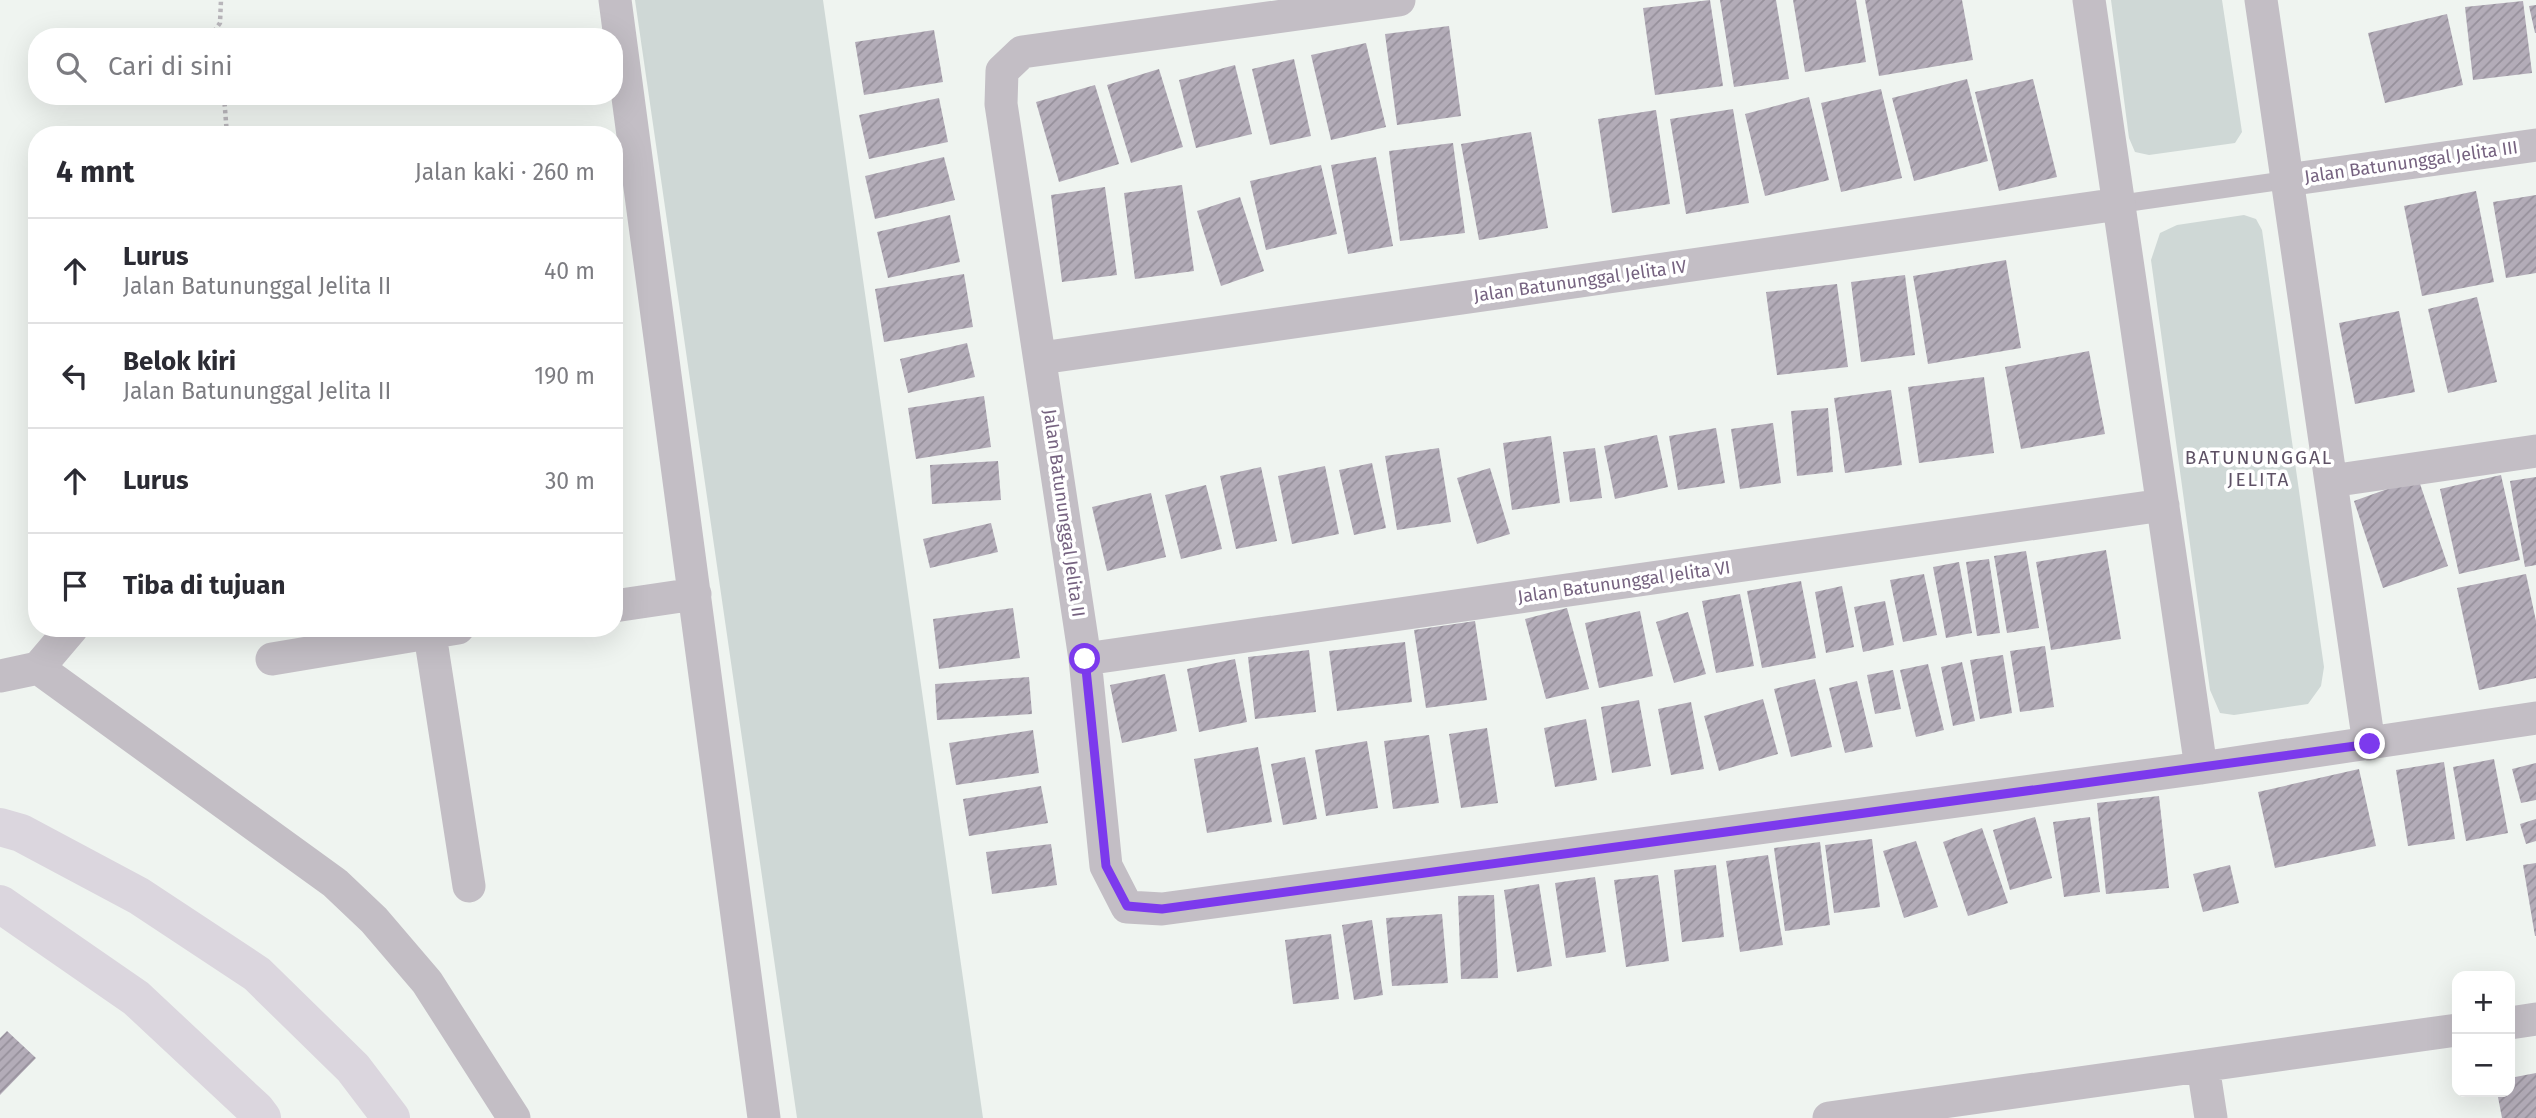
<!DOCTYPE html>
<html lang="id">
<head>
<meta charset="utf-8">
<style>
  :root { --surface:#fff; --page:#f2f2f3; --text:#2b2b33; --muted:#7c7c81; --line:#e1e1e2 }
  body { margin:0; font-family:"Fira Sans",sans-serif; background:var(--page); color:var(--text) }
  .controls { position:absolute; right:21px; bottom:21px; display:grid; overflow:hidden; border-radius:14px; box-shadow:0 7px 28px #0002 }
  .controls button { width:63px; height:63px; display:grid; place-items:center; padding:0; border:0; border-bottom:2px solid var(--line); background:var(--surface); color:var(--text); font:35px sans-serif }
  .stop { position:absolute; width:21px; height:21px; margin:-16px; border:5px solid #7c3aed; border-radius:50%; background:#fff }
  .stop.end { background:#7c3aed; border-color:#fff; box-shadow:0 2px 7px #0008 }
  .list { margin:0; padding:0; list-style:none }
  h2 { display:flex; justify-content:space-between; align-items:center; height:91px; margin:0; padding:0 28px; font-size:30px }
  h2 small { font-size:23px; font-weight:400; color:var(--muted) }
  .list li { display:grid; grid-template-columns:46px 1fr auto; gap:21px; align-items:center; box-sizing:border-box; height:105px; padding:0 28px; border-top:2px solid var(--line) }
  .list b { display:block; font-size:26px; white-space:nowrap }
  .list p { margin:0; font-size:23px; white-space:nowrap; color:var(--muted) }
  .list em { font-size:23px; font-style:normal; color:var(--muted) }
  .icon { flex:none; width:38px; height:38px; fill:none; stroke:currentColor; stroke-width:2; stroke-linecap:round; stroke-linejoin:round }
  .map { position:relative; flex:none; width:2536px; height:1118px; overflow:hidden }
  .search { position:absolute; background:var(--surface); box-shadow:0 7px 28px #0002; left:28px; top:28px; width:595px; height:77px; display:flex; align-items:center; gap:18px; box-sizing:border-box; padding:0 24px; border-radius:28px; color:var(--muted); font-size:26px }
  .panel { position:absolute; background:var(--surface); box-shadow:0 7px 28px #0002; left:28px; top:126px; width:595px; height:511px; border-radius:28px }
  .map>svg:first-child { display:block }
</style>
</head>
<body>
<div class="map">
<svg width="2536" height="1118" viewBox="0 0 2536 1118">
  <defs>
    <pattern id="building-hatch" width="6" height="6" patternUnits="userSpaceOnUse" patternTransform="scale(1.75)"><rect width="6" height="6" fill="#b3acb8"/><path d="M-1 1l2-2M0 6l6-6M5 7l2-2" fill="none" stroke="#96909b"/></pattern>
  </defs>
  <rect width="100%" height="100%" fill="#eff4f0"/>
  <path fill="#cfd8d6" d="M635,0H823L983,1118H797Z
    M2111,0H2222L2242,132L2235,143L2149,155L2135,152L2129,138Z
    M2244,215L2256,219L2262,230L2324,667L2321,686L2308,704L2234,715L2220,713L2210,690L2151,260L2160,233L2177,225Z"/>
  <path fill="url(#building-hatch)" d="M1710,0L1723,86L1655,95L1643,8Z
    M1720,0H1776L1789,79L1734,87Z
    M1793,0H1856L1866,62L1805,72Z
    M1865,0H1962L1973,60L1879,76Z
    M2523,1L2532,73L2473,80L2465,7Z
    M2536,5V33H2535L2529,6Z
    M2447,14L2463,85L2385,103L2368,33Z
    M1449,26L1461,116L1397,125L1385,34Z
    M934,30L943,82L864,95L855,42Z
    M1366,43L1386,127L1331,140L1311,55Z
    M1294,59L1311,136L1270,145L1252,69Z
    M1235,65L1252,134L1196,148L1179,80Z
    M1159,69L1183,147L1131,163L1107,85Z
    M1967,79L1988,161L1914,181L1892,98Z
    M2033,79L2057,177L1999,191L1975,92Z
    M1095,85L1119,164L1059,182L1036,102Z
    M1881,89L1902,178L1841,192L1821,103Z
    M1809,97L1829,180L1765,196L1745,114Z
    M939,98L948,142L869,159L859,115Z
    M1733,109L1749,203L1686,214L1670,119Z
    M1656,110L1670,204L1612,213L1598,119Z
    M1531,132L1548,228L1479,240L1461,144Z
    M1453,143L1465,233L1400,241L1389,151Z
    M944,157L955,200L875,219L865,176Z
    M1376,157L1393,246L1348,254L1331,165Z
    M1321,165L1337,234L1266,250L1250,181Z
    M1182,185L1194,271L1135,279L1124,193Z
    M1105,187L1117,275L1062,282L1051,195Z
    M2476,191L2494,282L2422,296L2404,206Z
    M2536,195V273L2506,278L2493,202Z
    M1240,197L1264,271L1221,286L1197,211Z
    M950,215L960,262L888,278L877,232Z
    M2006,260L2021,348L1928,364L1913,276Z
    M964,274L973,327L884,342L875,289Z
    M1905,275L1915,355L1861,362L1851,282Z
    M1837,284L1848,367L1777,375L1766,292Z
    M2477,297L2497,382L2448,393L2428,309Z
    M2399,311L2415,392L2355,404L2339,323Z
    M967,343L975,377L908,393L900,359Z
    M2089,351L2105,434L2021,449L2005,367Z
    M1984,377L1994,453L1919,463L1908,387Z
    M1891,390L1902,465L1845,473L1834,398Z
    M984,396L991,447L916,459L908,408Z
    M1828,408L1833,472L1797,476L1791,411Z
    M1773,423L1781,483L1740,489L1731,429Z
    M1716,428L1725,483L1678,490L1669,436Z
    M1657,435L1668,487L1615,499L1604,446Z
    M1551,436L1560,503L1512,510L1503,443Z
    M1439,448L1451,522L1397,530L1385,456Z
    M1595,448L1602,498L1570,502L1563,452Z
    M998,461L1001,500L932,504L930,465Z
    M1372,463L1386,528L1354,535L1339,470Z
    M1325,466L1339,534L1292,544L1278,476Z
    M1261,467L1277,541L1236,549L1220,476Z
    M1490,468L1510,534L1477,544L1457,478Z
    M2501,475L2520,560L2459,574L2440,489Z
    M2536,477V565L2525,567L2510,481Z
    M2418,478L2448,566L2383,588L2354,501Z
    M1206,485L1222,549L1181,559L1165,495Z
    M1151,493L1166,557L1107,571L1092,507Z
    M991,523L998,552L930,568L923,539Z
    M2106,550L2121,639L2051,650L2036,562Z
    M2026,551L2039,628L2007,633L1994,556Z
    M1989,559L2000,633L1977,636L1966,562Z
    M1959,562L1972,633L1946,638L1933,567Z
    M1924,574L1937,635L1903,642L1890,580Z
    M2526,574L2536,621V678L2479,690L2457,588Z
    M1801,581L1816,658L1762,668L1747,591Z
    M1842,586L1854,647L1826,653L1815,592Z
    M1740,594L1754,666L1716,673L1702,601Z
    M1885,601L1894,645L1863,652L1854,607Z
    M1013,608L1020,658L939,669L933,619Z
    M1567,608L1589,689L1546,699L1525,619Z
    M1640,611L1653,676L1599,688L1585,623Z
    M1688,612L1706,674L1674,683L1656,622Z
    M1475,621L1487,700L1426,708L1414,630Z
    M1405,642L1412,702L1337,711L1329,651Z
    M2045,646L2054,707L2020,712L2010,651Z
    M1309,650L1316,712L1255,719L1248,657Z
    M2003,655L2012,713L1980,719L1970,660Z
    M1235,659L1247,722L1199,732L1187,669Z
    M1962,662L1975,721L1953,726L1941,667Z
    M1928,664L1944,730L1916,737L1900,670Z
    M1893,670L1901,709L1875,714L1867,675Z
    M1165,674L1177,731L1122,743L1110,685Z
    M1029,677L1032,714L937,720L935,684Z
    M1815,679L1832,747L1791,757L1774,689Z
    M1857,681L1873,747L1845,753L1829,688Z
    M1763,699L1778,754L1719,771L1704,716Z
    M1639,700L1651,766L1612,773L1601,707Z
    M1691,702L1704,769L1671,775L1658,709Z
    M1586,719L1597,780L1555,787L1544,728Z
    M1487,728L1498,803L1461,808L1449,734Z
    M1033,730L1039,773L956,785L949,743Z
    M1429,735L1439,803L1393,809L1384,741Z
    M1367,741L1378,808L1326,816L1315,750Z
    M1258,747L1272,822L1207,833L1194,759Z
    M1305,757L1317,819L1283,825L1271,764Z
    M2494,759L2508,833L2466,841L2453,767Z
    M2444,762L2455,839L2408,846L2396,770Z
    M2536,763V800L2521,803L2512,769Z
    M2359,769L2376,846L2275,868L2258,792Z
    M1041,786L1048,823L969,836L963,799Z
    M2159,796L2169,888L2106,894L2097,803Z
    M2035,817L2052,878L2010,890L1993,830Z
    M2090,817L2100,892L2064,897L2053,822Z
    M2536,819V841L2526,844L2520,824Z
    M1982,828L2008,903L1968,916L1943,842Z
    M1872,839L1880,907L1834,913L1825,845Z
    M1916,841L1938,907L1904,918L1883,851Z
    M1820,842L1830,925L1785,931L1774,848Z
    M1051,844L1057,885L992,894L986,852Z
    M1768,855L1783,945L1740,952L1726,861Z
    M2536,863V936H2535L2523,865Z
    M1716,865L1724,937L1682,942L1674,870Z
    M2230,865L2239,903L2203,912L2193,874Z
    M1658,875L1669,961L1626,967L1614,880Z
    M1595,877L1606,952L1566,958L1555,883Z
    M1539,884L1552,966L1517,972L1504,890Z
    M1494,895L1498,978L1461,979L1458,896Z
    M1442,914L1448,983L1392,986L1386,918Z
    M1372,920L1383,995L1354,1000L1342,925Z
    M1331,934L1339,999L1293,1004L1285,940Z
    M7,1031L36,1058L0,1095V1038Z
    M2536,1073V1118H2502L2497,1092H2510V1078Z"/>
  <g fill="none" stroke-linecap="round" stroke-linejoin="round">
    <path stroke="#b9b6bb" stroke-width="4.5" stroke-dasharray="3.5 3.5" stroke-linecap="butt" d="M210,37L220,23L221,0
      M224,96L227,135"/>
    <path stroke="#c3bec5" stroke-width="18" d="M2119,204L2287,180"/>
    <path stroke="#c3bec5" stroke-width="33" d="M615,0L764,1118
      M1399,0L1022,52L1002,71L1001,104L1085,659L1106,866L1127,907L1162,909L2201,768L2536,718
      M2089,0L2201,768
      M2261,0L2369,744
      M2287,180L2536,145
      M1041,358L2119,204
      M2331,481L2536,451
      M614,606L695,594
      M429,628L469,886
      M272,659L458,628
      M1085,659L2163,505
      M38,668L335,883L374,920L427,982L514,1118
      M0,676L38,668L72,628
      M2510,1023L2536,1019
      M2203,1066L2211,1118
      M1829,1118L2457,1030"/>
    <path stroke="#dbd6de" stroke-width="38" d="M0,827L21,833L139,896L257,974L353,1068L391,1118
      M0,904L136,998L256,1110L262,1118"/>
  </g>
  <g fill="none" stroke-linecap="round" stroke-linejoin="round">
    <path stroke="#7c3aed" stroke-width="9" d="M1085,659L1106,866L1127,906L1162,909L2370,744"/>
  </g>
  <g text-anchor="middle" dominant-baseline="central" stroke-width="7" stroke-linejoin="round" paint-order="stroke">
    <g font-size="18" fill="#766380" stroke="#fff">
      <text transform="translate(2411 162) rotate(-8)">Jalan Batununggal Jelita III</text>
      <text transform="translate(1580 281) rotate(-8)">Jalan Batununggal Jelita IV</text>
      <text transform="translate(1064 513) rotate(82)">Jalan Batununggal Jelita II</text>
      <text transform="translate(1624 582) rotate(-8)">Jalan Batununggal Jelita VI</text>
    </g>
    <g font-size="19" letter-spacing="2" fill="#5e5165" stroke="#fff">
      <text x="2259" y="457">BATUNUNGGAL<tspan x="2259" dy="22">JELITA</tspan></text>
    </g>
  </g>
</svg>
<div class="controls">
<button>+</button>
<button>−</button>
</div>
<div class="stop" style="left:1085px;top:659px"></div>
<div class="stop end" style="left:2370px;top:744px"></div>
<div class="search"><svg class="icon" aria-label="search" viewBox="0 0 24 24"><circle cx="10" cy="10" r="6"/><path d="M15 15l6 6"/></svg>Cari di sini</div>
<section class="panel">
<h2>4 mnt<small>Jalan kaki · 260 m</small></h2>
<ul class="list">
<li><svg class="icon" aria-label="ahead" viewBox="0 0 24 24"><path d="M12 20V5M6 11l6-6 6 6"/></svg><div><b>Lurus</b><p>Jalan Batununggal Jelita II</p></div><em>40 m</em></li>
<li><svg class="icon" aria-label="left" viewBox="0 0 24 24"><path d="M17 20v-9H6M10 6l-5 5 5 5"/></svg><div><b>Belok kiri</b><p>Jalan Batununggal Jelita II</p></div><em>190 m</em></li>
<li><svg class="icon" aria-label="ahead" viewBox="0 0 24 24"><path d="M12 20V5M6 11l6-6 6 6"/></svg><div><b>Lurus</b></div><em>30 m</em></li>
<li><svg class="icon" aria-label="arrive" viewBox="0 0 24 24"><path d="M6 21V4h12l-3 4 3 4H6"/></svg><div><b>Tiba di tujuan</b></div></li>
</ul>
</section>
</div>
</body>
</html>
